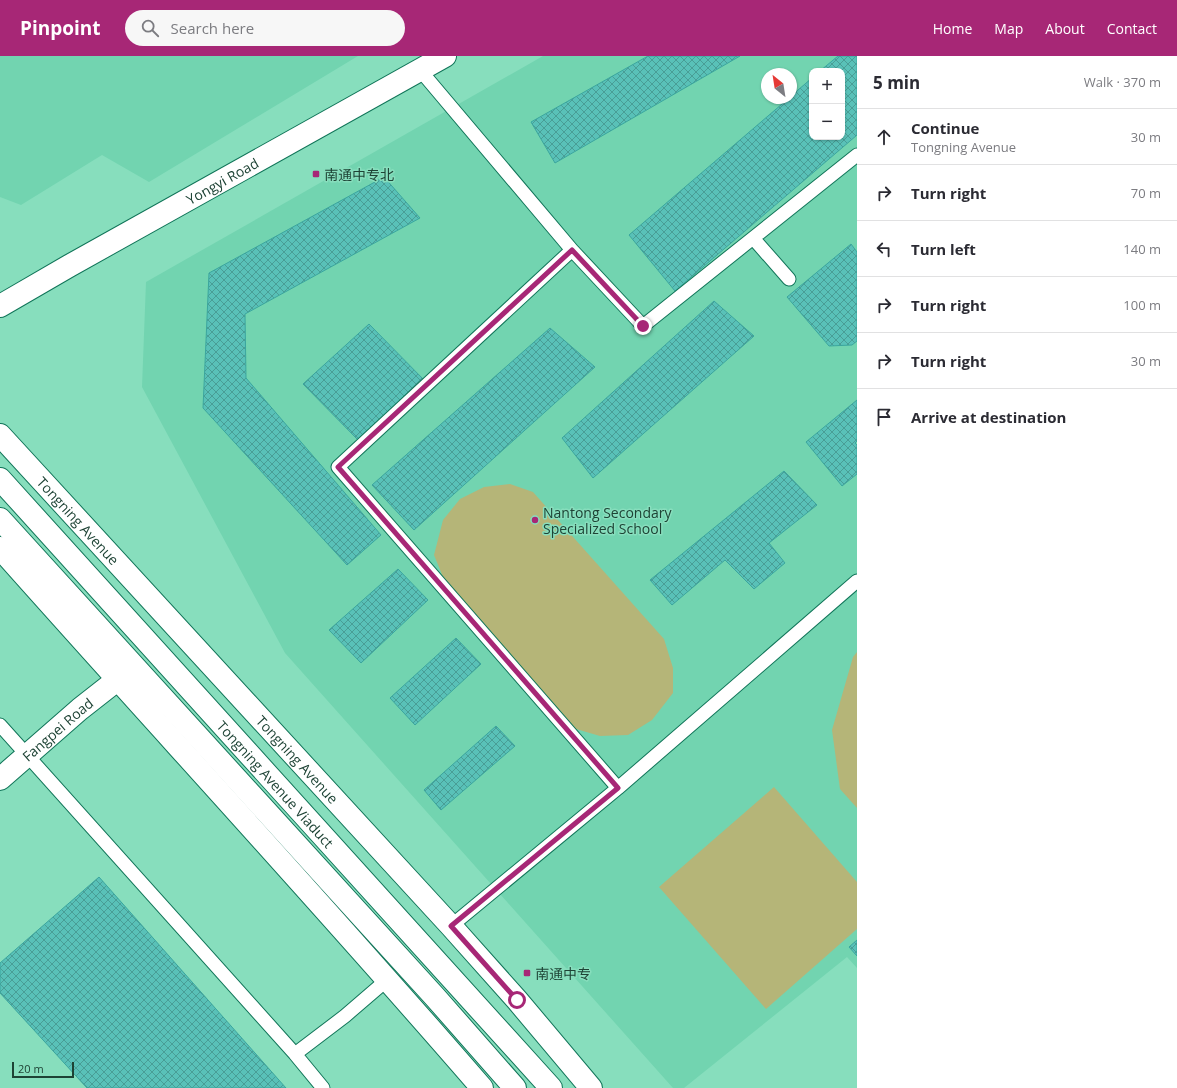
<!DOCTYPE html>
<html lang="en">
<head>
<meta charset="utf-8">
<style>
  :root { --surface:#fff; --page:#f7f7f7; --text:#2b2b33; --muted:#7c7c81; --line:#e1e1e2; --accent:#a72776 }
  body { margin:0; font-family:"Open Sans","Noto Sans SC",sans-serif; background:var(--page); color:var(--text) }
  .controls { position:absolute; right:12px; top:12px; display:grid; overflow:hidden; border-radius:8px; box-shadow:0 1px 3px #0004 }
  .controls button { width:36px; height:36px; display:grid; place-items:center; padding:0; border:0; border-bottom:1px solid var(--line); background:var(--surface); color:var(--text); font:20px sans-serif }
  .compass { position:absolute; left:761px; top:12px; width:36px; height:36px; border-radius:50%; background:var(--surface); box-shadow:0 1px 3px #0004; rotate:330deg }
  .scale { position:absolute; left:12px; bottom:10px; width:62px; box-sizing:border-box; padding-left:4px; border:2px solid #1e4335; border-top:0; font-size:11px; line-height:14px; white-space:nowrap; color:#1e4335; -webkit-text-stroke:3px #87debd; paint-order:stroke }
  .stop { position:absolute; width:12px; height:12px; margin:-9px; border:3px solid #a72776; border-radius:50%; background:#fff }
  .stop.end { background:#a72776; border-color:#fff; box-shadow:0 1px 4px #0008 }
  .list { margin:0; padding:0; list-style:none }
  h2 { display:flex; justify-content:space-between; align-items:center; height:52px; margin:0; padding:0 16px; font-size:17px }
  h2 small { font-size:13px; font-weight:400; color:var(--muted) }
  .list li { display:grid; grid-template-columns:26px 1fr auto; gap:12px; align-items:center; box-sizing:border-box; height:56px; padding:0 16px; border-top:1px solid var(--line) }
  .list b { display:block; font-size:15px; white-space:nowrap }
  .list p { margin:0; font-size:13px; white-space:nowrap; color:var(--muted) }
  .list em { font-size:13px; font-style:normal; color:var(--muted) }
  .icon { flex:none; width:22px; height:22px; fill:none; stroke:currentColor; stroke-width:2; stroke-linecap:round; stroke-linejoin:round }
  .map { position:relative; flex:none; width:857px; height:1032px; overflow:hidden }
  header { display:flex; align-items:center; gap:24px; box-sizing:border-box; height:56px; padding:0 20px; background:var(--accent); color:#fff }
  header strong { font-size:19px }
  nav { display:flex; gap:22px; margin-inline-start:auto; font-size:14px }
  .search { width:280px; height:36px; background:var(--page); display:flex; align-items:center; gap:10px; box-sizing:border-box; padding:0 14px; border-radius:22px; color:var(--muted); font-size:15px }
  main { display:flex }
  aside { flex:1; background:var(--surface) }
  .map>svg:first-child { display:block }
</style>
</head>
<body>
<header>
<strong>Pinpoint</strong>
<div class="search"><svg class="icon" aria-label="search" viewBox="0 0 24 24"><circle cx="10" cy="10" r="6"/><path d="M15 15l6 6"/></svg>Search here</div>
<nav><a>Home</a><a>Map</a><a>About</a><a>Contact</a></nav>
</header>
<main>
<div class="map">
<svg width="857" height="1032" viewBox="0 0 857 1032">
  <defs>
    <pattern id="building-cross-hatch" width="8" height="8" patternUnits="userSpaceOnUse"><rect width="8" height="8" fill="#59c1b8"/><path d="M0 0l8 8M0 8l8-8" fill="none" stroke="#499e96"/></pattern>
  </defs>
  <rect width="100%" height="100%" fill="#87debd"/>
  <path fill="#72d4b0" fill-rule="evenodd" d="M0,0H358L149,126L102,99L21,149L0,141Z
    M543,0H857V912L847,901L684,1032H673L285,597L142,331L146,226ZM812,15H842V81H812ZM767,18H791V42H767Z"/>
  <path fill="#b5b578" d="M510,428L533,436L664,583L673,612V637L652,664L628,679L600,680L576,673L445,526L434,499L443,464L460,443L484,431Z
    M857,596V752L840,733L832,674L853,601Z
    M774,731L857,826V873L766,953L659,831Z"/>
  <path fill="url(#building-cross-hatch)" stroke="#3ba69e" d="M648,0H740L555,107L531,66Z
    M838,0H857V79L675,235L629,179L789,42H791V40L812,22V81H842V15H820Z
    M384,121L420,162L245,258L246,322L381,479L347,509L203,352L209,217Z
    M851,188L857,196V285L852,289L829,290L787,241Z
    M714,245L754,280L593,422L562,382Z
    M369,268L426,326L360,386L303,328Z
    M550,272L595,311L414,474L372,429Z
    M857,344V385L855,387L857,389V418L842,430L806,386Z
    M784,415L817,449L769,487L785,507L754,533L725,504L672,549L650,524Z
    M398,513L428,544L361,607L329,574Z
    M456,582L481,608L415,669L390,642Z
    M496,670L515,690L441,754L424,734Z
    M99,821L286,1032H87L0,937V907Z
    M857,884V900L849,891Z"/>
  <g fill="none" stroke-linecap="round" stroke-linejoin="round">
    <defs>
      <path id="service" d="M420,14L572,194L643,270L753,182L789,223
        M753,182L857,99
        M572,194L338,411L618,732
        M0,669L295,998L323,1032
        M451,870L618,732L857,525
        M295,998L345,960L388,923"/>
      <g id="tertiary">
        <path id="s1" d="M0,250L69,210L445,0"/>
        <path id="s2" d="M0,723L80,653L117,624"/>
      </g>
      <g id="primary">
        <path id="s3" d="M0,379L451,870L517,944L591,1032"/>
        <path d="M0,492C160,672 324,849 482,1032"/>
      </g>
      <g id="trunk">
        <path id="s4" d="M0,423L551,1032"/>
        <path d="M0,463L435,941L515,1032"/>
      </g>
    </defs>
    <use href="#service" stroke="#117559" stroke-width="15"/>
    <use href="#tertiary" stroke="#117559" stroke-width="24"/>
    <use href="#primary" stroke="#117559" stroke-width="24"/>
    <use href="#trunk" stroke="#117559" stroke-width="24"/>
    <use href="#service" stroke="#fff" stroke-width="13"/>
    <use href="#tertiary" stroke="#fff" stroke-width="22"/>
    <use href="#primary" stroke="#fff" stroke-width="22"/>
    <use href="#trunk" stroke="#fff" stroke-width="22"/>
  </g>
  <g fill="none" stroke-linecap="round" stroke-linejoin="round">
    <path stroke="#a72776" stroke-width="5" d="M517,944L451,870L618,732L338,411L572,194L643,270"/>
  </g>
  <g fill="#a72776" stroke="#87debd" stroke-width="1.5">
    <rect x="312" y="114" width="8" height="8" rx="2"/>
    <circle cx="535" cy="464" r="4"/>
    <rect x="523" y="913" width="8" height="8" rx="2"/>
  </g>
  <g text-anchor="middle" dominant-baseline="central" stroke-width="3" stroke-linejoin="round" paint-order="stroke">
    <g font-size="14" fill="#1e4335" stroke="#87debd" text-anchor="start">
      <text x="324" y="118">南通中专北</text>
      <text x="543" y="456">Nantong Secondary<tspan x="543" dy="16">Specialized School</tspan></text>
      <text x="535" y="917">南通中专</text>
    </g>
    <g font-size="14" fill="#1e4335" stroke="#87debd">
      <text stroke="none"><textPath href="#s1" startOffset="255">Yongyi Road</textPath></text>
      <text stroke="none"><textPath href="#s3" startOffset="116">Tongning Avenue</textPath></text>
      <text stroke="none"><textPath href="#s2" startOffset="76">Fangpei Road</textPath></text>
      <text stroke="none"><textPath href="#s3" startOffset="440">Tongning Avenue</textPath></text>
      <text stroke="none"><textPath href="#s4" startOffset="411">Tongning Avenue Viaduct</textPath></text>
    </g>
  </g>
</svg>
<div class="controls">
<button>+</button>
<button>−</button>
</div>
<svg class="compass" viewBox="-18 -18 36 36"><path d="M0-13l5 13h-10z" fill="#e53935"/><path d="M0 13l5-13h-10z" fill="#7c7c81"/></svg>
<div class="scale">20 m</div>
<div class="stop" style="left:517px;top:944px"></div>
<div class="stop end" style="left:643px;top:270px"></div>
</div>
<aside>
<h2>5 min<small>Walk · 370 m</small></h2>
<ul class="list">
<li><svg class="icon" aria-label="ahead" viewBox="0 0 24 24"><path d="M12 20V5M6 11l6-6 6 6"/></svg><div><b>Continue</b><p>Tongning Avenue</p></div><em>30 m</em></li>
<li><svg class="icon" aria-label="right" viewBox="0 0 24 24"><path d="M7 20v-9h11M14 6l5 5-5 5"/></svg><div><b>Turn right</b></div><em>70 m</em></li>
<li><svg class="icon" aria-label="left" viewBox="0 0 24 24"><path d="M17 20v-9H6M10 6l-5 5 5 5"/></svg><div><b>Turn left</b></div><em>140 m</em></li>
<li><svg class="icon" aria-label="right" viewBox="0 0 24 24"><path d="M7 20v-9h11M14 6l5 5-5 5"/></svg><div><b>Turn right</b></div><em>100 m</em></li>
<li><svg class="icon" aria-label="right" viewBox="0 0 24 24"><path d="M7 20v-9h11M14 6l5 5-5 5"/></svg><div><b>Turn right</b></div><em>30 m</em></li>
<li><svg class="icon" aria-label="arrive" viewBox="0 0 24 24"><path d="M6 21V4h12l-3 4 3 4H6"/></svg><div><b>Arrive at destination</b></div></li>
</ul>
</aside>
</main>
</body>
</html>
